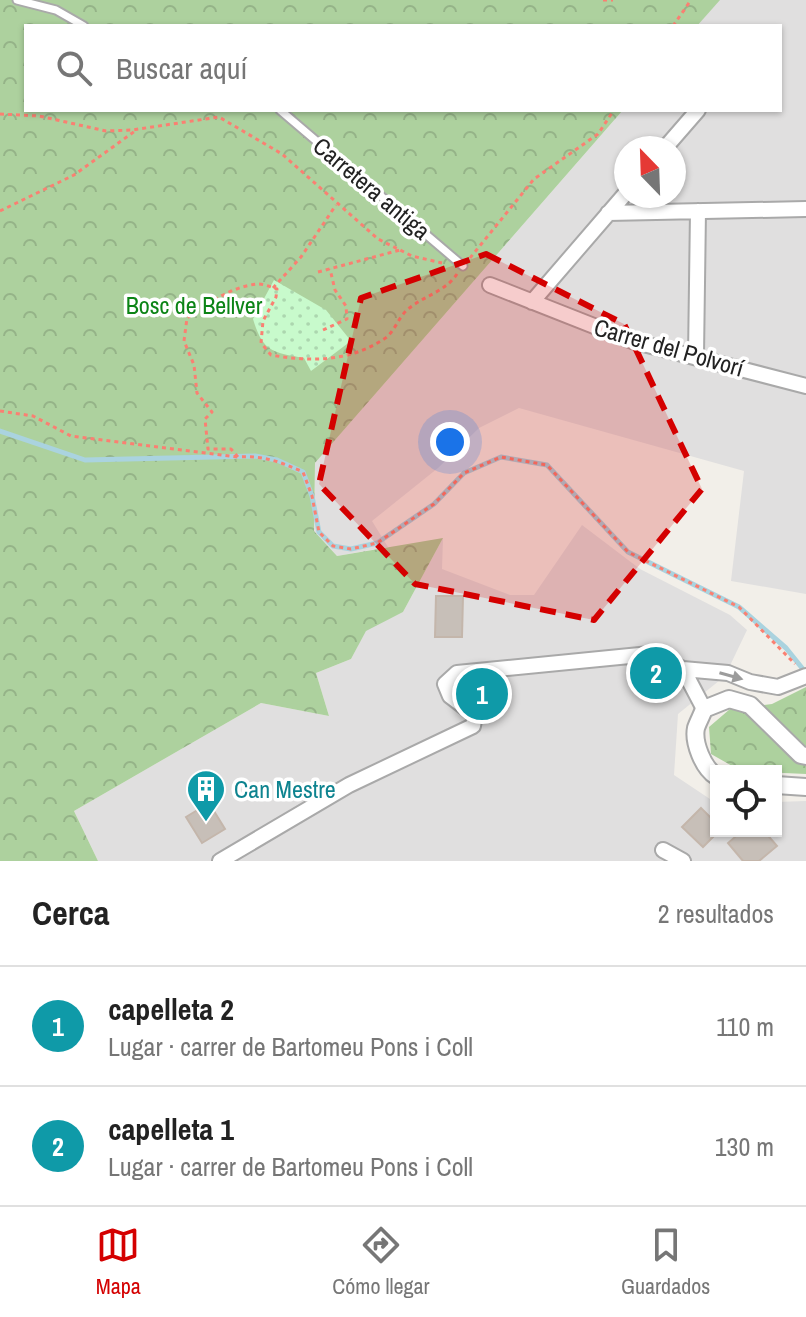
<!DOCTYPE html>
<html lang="es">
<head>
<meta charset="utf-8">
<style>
  :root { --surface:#fff; --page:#f2f2f2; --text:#222; --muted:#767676; --line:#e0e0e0; --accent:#d40000 }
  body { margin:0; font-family:"Archivo Narrow",sans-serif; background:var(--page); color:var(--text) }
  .controls { position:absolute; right:24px; bottom:24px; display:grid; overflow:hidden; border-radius:0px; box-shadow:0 2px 6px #0004 }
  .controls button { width:72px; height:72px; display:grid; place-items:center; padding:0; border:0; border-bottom:2px solid var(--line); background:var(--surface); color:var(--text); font:40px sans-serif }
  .compass { position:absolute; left:614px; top:136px; width:72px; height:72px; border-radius:50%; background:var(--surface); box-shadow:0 2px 6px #0004; rotate:337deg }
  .you { position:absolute; left:450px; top:442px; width:28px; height:28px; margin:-20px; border:6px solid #fff; border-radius:50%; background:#1a73e8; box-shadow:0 0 0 12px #1a73e833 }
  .badge { display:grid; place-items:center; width:52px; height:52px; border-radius:50%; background:var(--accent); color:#fff; font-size:26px; font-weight:700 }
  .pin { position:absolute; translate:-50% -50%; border:4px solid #fff; box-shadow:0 2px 8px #0006 }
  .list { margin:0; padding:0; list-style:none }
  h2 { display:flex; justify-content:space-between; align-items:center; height:104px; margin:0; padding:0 32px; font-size:34px }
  h2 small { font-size:26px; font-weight:400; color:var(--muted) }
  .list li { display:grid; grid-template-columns:52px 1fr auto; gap:24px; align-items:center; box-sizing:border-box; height:120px; padding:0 32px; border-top:2px solid var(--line) }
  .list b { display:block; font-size:30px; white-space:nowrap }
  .list p { margin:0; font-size:26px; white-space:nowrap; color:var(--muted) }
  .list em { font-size:26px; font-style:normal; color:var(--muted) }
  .icon { flex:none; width:44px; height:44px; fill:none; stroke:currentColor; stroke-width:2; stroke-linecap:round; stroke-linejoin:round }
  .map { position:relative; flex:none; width:806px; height:861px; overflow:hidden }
  .search { position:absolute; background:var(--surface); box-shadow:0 2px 6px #0004; left:24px; right:24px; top:24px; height:88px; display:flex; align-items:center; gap:20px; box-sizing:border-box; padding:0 28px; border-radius:0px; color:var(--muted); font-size:30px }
  .sheet { height:344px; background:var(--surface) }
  nav { display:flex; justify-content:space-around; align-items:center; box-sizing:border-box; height:112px; border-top:2px solid var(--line); background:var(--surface); font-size:22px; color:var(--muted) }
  nav a { display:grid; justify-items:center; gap:4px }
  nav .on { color:var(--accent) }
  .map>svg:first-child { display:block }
</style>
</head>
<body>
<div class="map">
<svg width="806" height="861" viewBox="0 0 806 861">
  <defs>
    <pattern id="forest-crowns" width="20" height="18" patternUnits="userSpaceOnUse" patternTransform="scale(2)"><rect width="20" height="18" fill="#add19e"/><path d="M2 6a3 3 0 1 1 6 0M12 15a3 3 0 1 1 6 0" fill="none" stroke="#95b388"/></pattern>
    <pattern id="park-dots" width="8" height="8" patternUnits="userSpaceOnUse" patternTransform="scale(2)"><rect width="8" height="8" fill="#c8facc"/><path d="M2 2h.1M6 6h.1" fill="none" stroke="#acd6af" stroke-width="1.8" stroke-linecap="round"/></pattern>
  </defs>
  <rect width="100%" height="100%" fill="#f2efe9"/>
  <path fill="#e0dfdf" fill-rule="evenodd" d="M719,0H806V594L731,581L744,471L519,408L479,428L438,468L372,521L388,547L337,556L314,531L315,463L623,110H780V26H697ZM626,148H674V196H626Z
    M582,525L640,569L730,615L747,630L725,676L678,714L674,775L716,803V831H776V802L806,801V861H98L74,811L261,703L329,716L316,673L351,659L366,630L403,612L443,538L442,569L510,595H534Z"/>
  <path fill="url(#forest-crowns)" d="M0,0H720L697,26H26V110H623L315,463L314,531L337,556L443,538L403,612L366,631L351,659L316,673L329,716L261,703L74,811L98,861H0Z
    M806,687V774L741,771L711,754L709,727L730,709L772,704Z"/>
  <path fill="url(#park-dots)" d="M274,280L326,310L351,341L311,371L304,358C272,352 263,352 253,319Z"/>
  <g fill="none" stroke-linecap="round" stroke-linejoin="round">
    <path stroke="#aad3df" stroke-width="5" d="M0,431L85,460L255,456L277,460L303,472L312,496L319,532L333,546L351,549L377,543L434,504L464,473L501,457L547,465L628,552L739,607L786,648L806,673"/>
  </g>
  <path fill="#c7bfb8" stroke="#c4b6ab" stroke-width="2" d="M436,596H463L462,637H435Z
    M209,803L225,829L202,843L186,817Z
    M701,808L716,823V831H719L703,847L682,827Z
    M742,831H764L777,846L759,861H743L728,843Z"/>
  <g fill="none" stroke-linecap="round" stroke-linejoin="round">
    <defs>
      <path id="service" d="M17,0L56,10L84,26
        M280,110L463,266"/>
      <path id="minor" d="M665,148L698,110
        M608,213L806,209
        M490,285L632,341L806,386
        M532,302L626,193
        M696,356L698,211
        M683,669L728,673L750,682L778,687L806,676
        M663,850L683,861
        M220,861L349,785L473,726L475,715L450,696L445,684L457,673L650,654L683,669L704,709"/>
      <path id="tertiary" d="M716,776C703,768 693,742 696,728C698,722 702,715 704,709L729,699L750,705L801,755L806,756
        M776,785L806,787"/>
    </defs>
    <use href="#service" stroke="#a9a9a9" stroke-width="11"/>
    <use href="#minor" stroke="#a9a9a9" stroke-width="18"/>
    <use href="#tertiary" stroke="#a9a9a9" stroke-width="20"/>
    <path stroke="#fa8072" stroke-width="3" stroke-dasharray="4 4" stroke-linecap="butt" d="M603,0H613
      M673,26L691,0
      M0,114L39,116L106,131L132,130L219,117L282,154L378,239L412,256L442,263
      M0,211L74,175L135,131
      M470,258L534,179L598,134L614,110
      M318,272L400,250
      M457,274C445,292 423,296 407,310C398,318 394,333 384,339C349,362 310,362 271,355L261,343L263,321L276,297L277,289C271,287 264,284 258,284C232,286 207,304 187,318L184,341L194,365L197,393L212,412L205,419L208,449H231L238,457C262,455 281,462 303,472L312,496L319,532L333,546L351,549L377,543L434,504L464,473L501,457L547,465L628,552L739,607L795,664
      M273,288L301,257L336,205
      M323,330L347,319L346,306L335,290L330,269
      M0,411L33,416L71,436L238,457"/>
    <use href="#service" stroke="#fff" stroke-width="7"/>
    <use href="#minor" stroke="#fff" stroke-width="14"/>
    <use href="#tertiary" stroke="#fff" stroke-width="16"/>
  </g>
  <defs><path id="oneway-solid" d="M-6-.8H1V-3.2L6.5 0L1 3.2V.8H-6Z" transform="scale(2)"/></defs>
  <use fill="#9c9c9c" href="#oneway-solid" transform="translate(731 676) rotate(16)"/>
  <path fill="#d40000" fill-opacity="0.2" stroke="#d40000" stroke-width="6" stroke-dasharray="16 10" stroke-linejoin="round" d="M486,254L624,324L702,489L594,620L415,584L319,484L361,298Z"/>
  <defs>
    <symbol id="building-pin" viewBox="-11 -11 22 30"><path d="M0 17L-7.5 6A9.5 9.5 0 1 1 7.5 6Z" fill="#0f9aa8" stroke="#fff"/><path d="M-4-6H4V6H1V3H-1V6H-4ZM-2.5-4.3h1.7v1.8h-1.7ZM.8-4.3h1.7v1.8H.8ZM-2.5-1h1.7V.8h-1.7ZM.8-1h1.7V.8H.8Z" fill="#fff"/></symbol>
  </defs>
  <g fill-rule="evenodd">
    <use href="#building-pin" x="184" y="767" width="44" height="60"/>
  </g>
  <g text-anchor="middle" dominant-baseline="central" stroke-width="7" stroke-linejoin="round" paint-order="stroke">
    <g font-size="24" fill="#222" stroke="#fff">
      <text transform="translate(372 188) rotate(40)">Carretera antiga</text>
      <text transform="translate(669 347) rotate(16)">Carrer del Polvorí</text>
    </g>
    <g font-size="24" fill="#0c8416" stroke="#fff">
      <text x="194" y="305">Bosc de Bellver</text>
    </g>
    <g font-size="24" fill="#0d838f" stroke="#fff" text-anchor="start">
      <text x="234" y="789">Can Mestre</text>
    </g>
  </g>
</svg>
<div class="controls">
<button><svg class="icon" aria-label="locate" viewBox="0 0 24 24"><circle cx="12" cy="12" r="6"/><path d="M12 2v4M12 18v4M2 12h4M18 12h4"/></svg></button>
</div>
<svg class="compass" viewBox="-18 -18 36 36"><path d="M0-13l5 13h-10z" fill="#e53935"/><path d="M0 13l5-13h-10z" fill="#767676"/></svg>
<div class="you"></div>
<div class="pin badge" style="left:482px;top:694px;background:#0f9aa8">1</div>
<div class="pin badge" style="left:656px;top:673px;background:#0f9aa8">2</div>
<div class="search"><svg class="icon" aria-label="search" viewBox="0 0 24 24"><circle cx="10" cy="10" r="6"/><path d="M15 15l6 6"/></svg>Buscar aquí</div>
</div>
<section class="sheet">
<h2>Cerca<small>2 resultados</small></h2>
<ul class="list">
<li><span class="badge" style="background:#0f9aa8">1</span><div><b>capelleta 2</b><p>Lugar · carrer de Bartomeu Pons i Coll</p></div><em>110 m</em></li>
<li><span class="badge" style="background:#0f9aa8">2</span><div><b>capelleta 1</b><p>Lugar · carrer de Bartomeu Pons i Coll</p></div><em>130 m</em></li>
</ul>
</section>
<nav>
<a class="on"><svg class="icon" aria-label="map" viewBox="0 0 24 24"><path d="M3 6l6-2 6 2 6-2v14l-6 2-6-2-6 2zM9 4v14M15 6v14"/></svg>Mapa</a>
<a><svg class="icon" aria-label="directions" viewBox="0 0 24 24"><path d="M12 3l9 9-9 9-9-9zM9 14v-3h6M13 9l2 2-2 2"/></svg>Cómo llegar</a>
<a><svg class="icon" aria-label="saved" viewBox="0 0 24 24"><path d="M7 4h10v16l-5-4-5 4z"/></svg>Guardados</a>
</nav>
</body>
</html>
